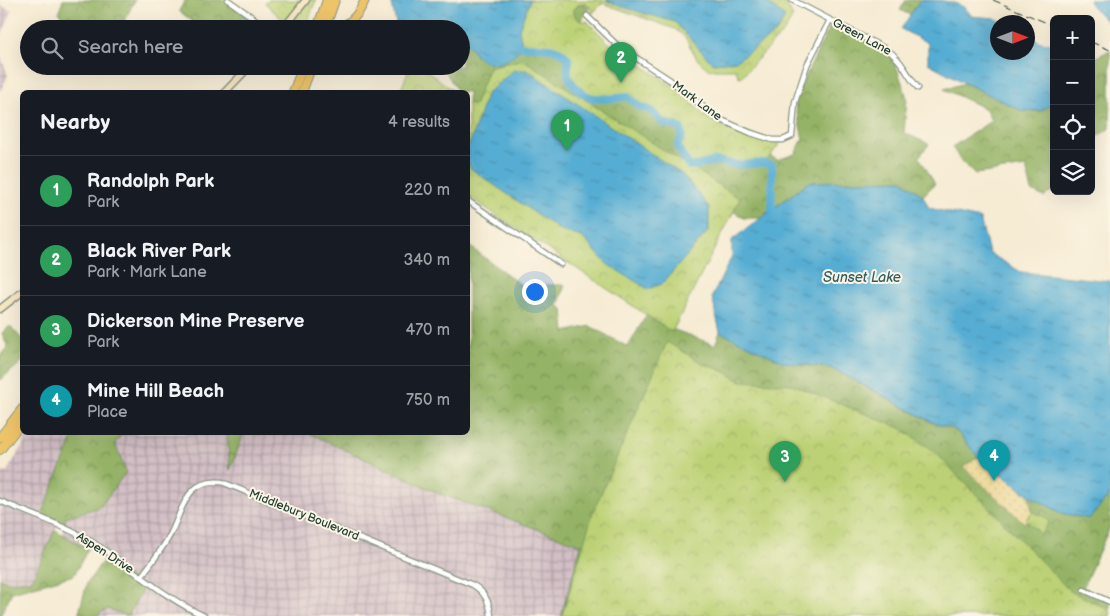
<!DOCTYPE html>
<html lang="en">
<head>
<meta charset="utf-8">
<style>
  :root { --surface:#171b24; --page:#242831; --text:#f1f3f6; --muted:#9ea1a6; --line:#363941; --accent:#1f6fb2 }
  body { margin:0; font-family:"Balsamiq Sans",sans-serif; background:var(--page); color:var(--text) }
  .controls { position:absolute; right:15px; top:15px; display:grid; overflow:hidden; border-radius:8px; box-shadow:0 5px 20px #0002 }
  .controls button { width:45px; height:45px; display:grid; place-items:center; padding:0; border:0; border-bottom:1px solid var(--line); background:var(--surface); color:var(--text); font:25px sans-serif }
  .compass { position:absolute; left:990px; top:15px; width:45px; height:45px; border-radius:50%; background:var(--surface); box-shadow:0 5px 20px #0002; rotate:90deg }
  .you { position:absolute; left:534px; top:291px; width:18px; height:18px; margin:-12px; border:4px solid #fff; border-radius:50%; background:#1a73e8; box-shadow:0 0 0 8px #1a73e833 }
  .badge { display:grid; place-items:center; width:32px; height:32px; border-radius:50%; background:var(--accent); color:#fff; font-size:16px; font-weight:700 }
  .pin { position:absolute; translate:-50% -41px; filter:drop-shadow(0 1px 2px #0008) }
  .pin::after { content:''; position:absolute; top:26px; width:18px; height:15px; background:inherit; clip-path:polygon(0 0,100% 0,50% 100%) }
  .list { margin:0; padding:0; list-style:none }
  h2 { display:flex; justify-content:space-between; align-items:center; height:65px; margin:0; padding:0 20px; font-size:21px }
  h2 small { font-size:16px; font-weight:400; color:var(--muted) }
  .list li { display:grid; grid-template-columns:32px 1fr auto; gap:15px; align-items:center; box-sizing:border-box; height:70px; padding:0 20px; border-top:1px solid var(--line) }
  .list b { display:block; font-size:19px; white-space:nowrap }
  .list p { margin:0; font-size:16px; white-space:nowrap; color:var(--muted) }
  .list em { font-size:16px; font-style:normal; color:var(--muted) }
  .icon { flex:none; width:28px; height:28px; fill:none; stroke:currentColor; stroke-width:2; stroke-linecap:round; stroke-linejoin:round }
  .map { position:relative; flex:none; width:1110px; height:616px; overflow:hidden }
  .search { position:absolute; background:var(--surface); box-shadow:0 5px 20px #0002; left:20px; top:20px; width:450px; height:55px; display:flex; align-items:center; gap:12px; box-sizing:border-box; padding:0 18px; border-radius:28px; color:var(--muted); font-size:19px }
  .panel { position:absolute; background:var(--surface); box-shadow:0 5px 20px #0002; left:20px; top:90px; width:450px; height:345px; border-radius:8px }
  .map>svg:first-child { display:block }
</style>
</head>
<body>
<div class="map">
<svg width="1110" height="616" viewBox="0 0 1110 616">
  <defs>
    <pattern id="industrial-grid" width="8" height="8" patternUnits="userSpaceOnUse" patternTransform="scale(1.25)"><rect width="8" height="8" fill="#d2bec5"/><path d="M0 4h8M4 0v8" fill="none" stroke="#aa9ca1"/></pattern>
    <pattern id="forest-crowns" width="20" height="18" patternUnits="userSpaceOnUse" patternTransform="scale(1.25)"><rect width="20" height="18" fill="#95b366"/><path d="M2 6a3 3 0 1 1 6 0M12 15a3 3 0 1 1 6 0" fill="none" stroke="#799355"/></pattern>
    <pattern id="sand-dots" width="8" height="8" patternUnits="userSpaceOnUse" patternTransform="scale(1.25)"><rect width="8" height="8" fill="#eeda9e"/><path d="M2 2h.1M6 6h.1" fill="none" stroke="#ccbc89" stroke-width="1.8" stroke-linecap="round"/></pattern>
    <pattern id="park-crowns" width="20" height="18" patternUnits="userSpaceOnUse" patternTransform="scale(1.25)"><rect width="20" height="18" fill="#bcd175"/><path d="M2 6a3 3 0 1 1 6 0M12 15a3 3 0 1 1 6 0" fill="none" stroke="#a1b466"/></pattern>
    <pattern id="water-ripples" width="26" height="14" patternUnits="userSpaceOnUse" patternTransform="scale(1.25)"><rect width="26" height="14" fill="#56add3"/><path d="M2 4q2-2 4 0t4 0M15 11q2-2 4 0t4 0" fill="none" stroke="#478eac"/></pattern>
  </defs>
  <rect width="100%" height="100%" fill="#fcf5e5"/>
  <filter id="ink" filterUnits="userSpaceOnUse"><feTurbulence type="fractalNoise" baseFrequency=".02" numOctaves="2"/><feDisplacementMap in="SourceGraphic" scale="10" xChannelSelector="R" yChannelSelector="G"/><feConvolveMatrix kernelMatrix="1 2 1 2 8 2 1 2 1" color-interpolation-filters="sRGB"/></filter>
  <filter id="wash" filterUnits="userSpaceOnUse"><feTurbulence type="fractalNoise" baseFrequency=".0096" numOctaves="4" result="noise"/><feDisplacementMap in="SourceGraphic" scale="20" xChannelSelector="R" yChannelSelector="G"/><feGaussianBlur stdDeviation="1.12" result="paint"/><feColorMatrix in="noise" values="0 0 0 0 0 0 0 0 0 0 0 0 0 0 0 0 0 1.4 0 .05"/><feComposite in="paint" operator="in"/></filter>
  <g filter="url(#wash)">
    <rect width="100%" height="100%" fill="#f6ebd3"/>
    <path fill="url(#industrial-grid)" d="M0,5L12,11L0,39Z
      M0,54L8,75L0,92Z
      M309,432L438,493L581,545L561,616H98L100,613L143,588L105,558L62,534L66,517L100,507L115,443L123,433H227L230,468L244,433Z
      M27,433H75L40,517L58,524L32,580L8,582L0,578V472L6,473L25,442V435Z"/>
    <path fill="url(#forest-crowns)" stroke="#5a784d" d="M63,0H135L120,29C98,29 85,28 65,22L59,12Z
      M185,0H226L259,24L256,29H231L225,24C207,37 194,22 179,11Z
      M530,0L612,2L590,6L575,32L629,57L708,118L777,160L795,154L803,139L794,100L832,22L892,54L907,98L904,133L929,144L919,157L935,184L923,196L902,180L809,182L760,218H744L720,203L479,117L468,106V92H458L442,66H461V41L471,47L476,56L519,29Z
      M906,0H920L910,15L900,10Z
      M1110,50V128L1097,137L1091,147V60Z
      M965,83L1022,111H1041L1054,102V189L1044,197L1032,191L1026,167L975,174L962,162L952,147L991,121L986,109L944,89Z
      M468,245L532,293L539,285H565L558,306L563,309L565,332L590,326L628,347L647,314L672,329L715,345L720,332L784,362L831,368L933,423L956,430L978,457L964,467L1032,512L1029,495L1061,513L1089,519L1110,495V527L1083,587L1110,601V616H561L581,545L438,493L309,433L468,432Z
      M10,326L22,339V362L0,380V355L8,348L2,333Z
      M75,433H123L115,443L126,472L100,507L66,517L65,523L42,514Z
      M227,433H244L230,470Z
      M55,530L88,549L74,575L12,592L0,616V578L8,582L32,580Z
      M105,558L143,588L128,616L108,609L100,613L98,616H78L87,583Z"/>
    <path fill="url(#sand-dots)" stroke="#868c69" d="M978,457L1029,495L1032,512L1024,523L963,467Z"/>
    <path fill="url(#park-crowns)" stroke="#6e8754" d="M269,0H316L305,29H284L287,24L265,3Z
      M467,0H780L786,3L793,17L785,30L741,77L738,76L736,69H710L709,70L697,59L685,37L675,29L602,3L592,14L591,8L585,3L579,4L574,9C573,18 579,22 587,21L612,46L678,89L707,118L718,124L730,129L781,142L765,163L737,165L716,161L690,166L740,199L672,332L468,196V102L474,106L489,67L522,59L687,165C680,151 675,152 682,136L681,130L676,126L663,123L650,110L640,107L629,97C608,99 586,103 573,84C567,75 567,71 569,61C560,43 538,49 522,46L521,41Z
      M410,66H421L455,92H400Z
      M667,342L704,364L719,369L741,381L791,384L900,428L935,452L1070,591L1110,610V616H562L593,512Z
      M1032,512L1043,516L1049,522L1041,534L1026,520Z"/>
    <path fill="url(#water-ripples)" stroke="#3a7584" d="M391,0H530L519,29L522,46C511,61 495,70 478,57C475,55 474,51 471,48C469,45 464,43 461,41V29H402L396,23Z
      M606,0H764L785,17L777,32L736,61L712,63L675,22L619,6Z
      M920,0C938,0 965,0 971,16L995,18L1001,22H998V52H1028V33L1038,41L1054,45V102L1041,111H1022L965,83L928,63V43L901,29Z
      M1089,0H1110V25L1091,5Z
      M514,70H527L683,175L709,207V230L662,284L648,289L607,264L582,237L561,231L471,169L468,162V149L487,93Z
      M902,180L923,196L929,208L980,219L989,253L1021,272L1110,281V495L1089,519L1061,513L1029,495L978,457L956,430L934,423L831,368L784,362L720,332L712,297L732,256V240L809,182Z"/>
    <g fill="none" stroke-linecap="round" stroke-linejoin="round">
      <path stroke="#56add3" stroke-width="8" d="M522,46C538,49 560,43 569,61C567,71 566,75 573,84C586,103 607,99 628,97L640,107L650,110L663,123L676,126L681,129L682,136L678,145V148L689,166H696L716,161L737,165L762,163
        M765,163L772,165V209"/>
    </g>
  </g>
  <g filter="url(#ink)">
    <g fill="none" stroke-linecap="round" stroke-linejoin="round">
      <defs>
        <path id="minor" d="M228,0L269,29
          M792,0L886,49C901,58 907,75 918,88
          M587,16L618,46L670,80L717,118L751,133L773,140H783L792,136L795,102L807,65L830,20
          M468,201L561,264
          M0,501C30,514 64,525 92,542C130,566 163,597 204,616
          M141,577C151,563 162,550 170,535C183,510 185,478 222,482L473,585C485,592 490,603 491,616
          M1084,590L1110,602"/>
        <path id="secondary" d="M283,29L306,0
          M225,92L250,66
          M0,309L22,292"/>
        <path id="trunk" d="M317,29L327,0
          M325,29L335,0
          M338,29C352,22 359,14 365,0
          M293,92L303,66
          M302,92L312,66
          M0,437L22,409
          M0,450L22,422"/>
      </defs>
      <use href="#minor" stroke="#8a9484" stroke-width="7"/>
      <use href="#secondary" stroke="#8a9484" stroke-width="9"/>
      <use href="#trunk" stroke="#8a9484" stroke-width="10"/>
      <use href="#minor" stroke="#fff" stroke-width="4.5"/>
      <use href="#secondary" stroke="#f8e7c3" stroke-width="6"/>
      <use href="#trunk" stroke="#eec469" stroke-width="8"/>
      <path stroke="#1f3d34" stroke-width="1" stroke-dasharray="8 4" stroke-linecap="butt" d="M993,0L1054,26
        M1091,42L1110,50"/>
    </g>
  </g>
  <g text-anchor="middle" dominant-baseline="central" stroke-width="4" stroke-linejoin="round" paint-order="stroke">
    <g font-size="12" fill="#1f3d34" stroke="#fcf5e5">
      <text transform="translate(862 37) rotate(28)">Green Lane</text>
      <text transform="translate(697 101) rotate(36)">Mark Lane</text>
      <text transform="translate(304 515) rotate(22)">Middlebury Boulevard</text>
      <text transform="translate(105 553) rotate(33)">Aspen Drive</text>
    </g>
    <g font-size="14" font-style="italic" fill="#305f64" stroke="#fcf5e5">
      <text x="862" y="277">Sunset Lake</text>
    </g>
  </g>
</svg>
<div class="controls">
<button>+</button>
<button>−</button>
<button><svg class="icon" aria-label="locate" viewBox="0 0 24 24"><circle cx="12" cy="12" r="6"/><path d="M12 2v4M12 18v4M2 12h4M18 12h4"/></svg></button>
<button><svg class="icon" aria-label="layers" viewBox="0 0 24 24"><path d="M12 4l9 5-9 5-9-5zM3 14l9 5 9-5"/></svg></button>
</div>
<svg class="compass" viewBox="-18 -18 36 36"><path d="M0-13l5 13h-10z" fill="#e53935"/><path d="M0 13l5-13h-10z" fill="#9ea1a6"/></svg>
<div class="you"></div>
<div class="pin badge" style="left:567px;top:151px;background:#2e9e5b">1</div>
<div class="pin badge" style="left:621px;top:83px;background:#2e9e5b">2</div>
<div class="pin badge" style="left:785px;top:482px;background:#2e9e5b">3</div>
<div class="pin badge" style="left:994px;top:481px;background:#0f9aa8">4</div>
<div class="search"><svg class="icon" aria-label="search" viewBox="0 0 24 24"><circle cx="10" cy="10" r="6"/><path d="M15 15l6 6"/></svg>Search here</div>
<section class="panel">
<h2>Nearby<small>4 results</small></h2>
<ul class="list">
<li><span class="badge" style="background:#2e9e5b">1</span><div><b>Randolph Park</b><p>Park</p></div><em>220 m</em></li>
<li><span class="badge" style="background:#2e9e5b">2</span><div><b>Black River Park</b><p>Park · Mark Lane</p></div><em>340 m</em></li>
<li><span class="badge" style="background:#2e9e5b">3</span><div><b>Dickerson Mine Preserve</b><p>Park</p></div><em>470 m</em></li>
<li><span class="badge" style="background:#0f9aa8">4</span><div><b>Mine Hill Beach</b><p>Place</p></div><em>750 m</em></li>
</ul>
</section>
</div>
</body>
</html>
